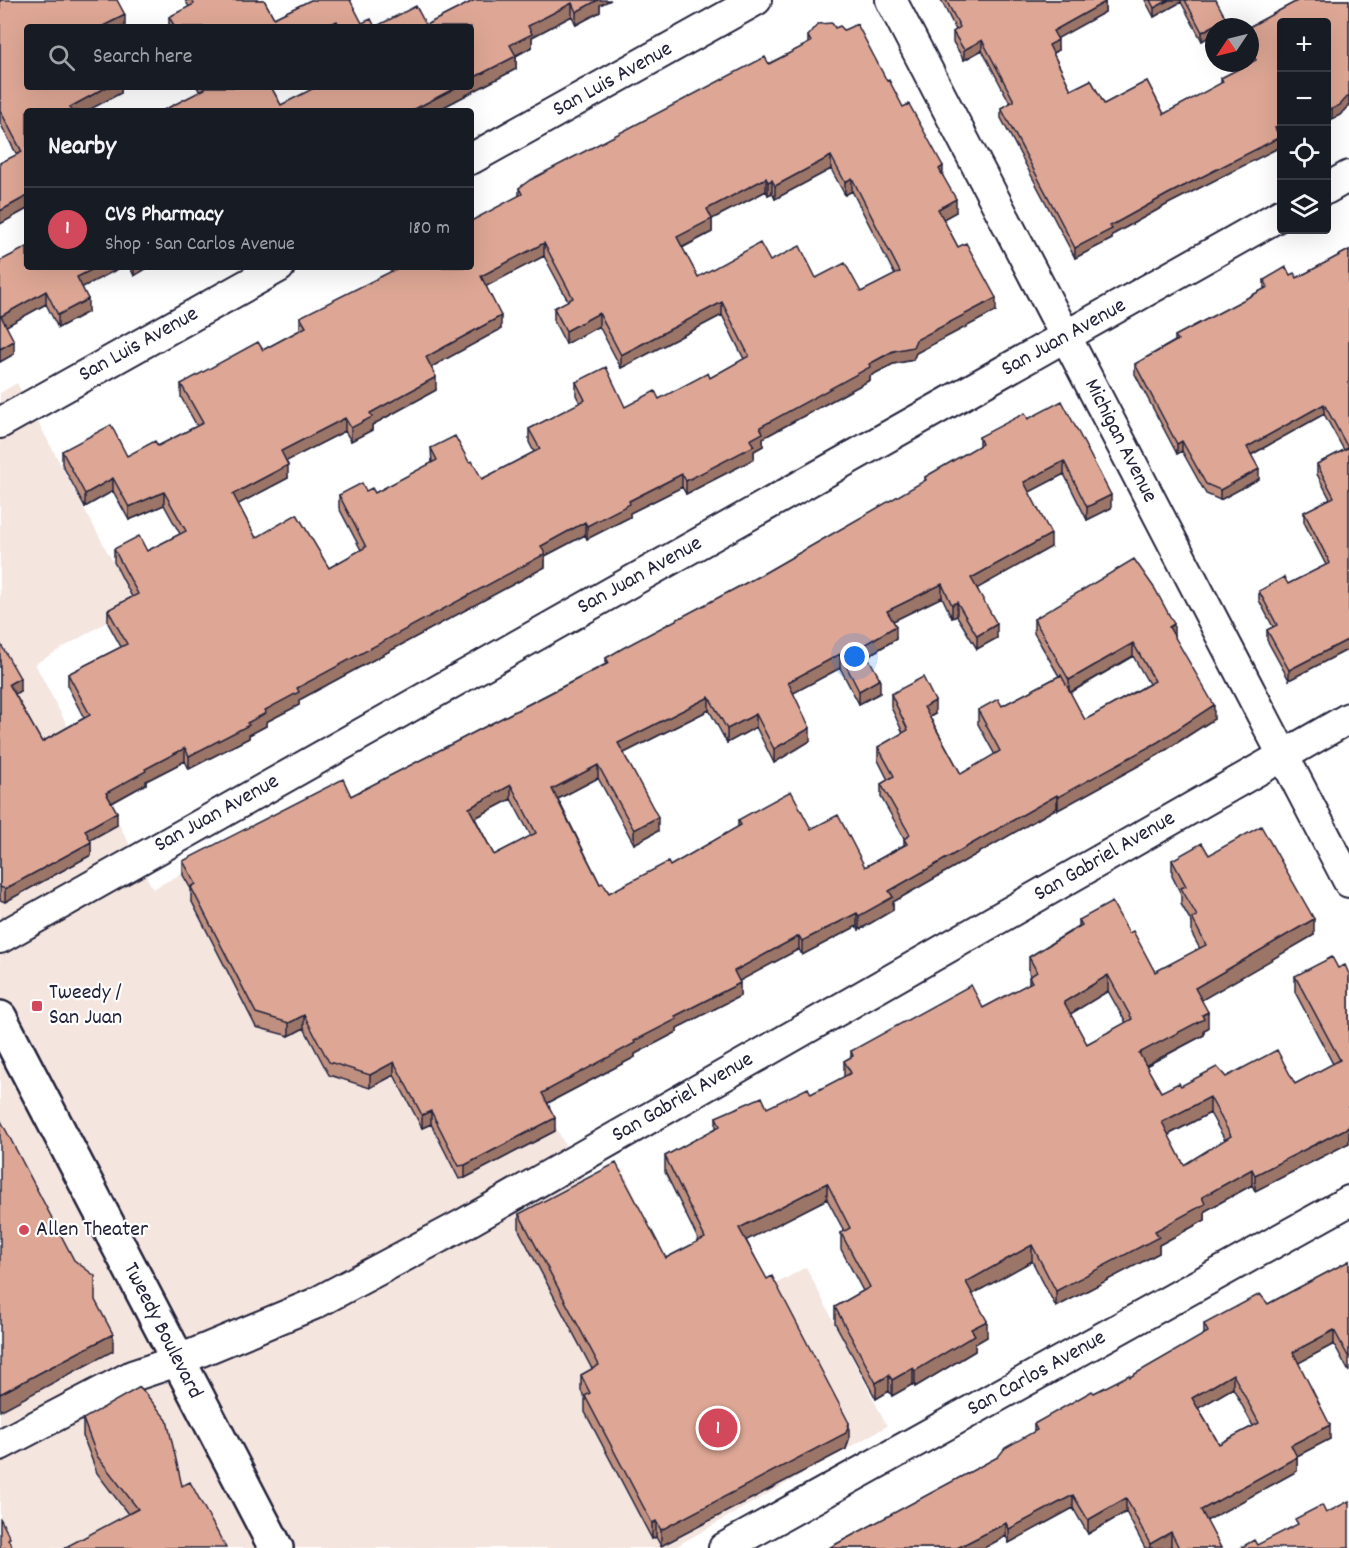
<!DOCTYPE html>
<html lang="en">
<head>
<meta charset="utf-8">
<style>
  :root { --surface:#171b24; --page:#20242c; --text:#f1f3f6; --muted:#9ea1a6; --line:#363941; --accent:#d1495b }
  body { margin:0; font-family:Dekko,sans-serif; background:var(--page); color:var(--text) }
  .controls { position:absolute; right:18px; top:18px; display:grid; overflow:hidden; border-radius:6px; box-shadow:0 6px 24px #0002 }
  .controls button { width:54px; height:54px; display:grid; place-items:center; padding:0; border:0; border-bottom:2px solid var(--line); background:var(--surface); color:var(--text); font:30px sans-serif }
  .compass { position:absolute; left:1205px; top:18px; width:54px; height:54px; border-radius:50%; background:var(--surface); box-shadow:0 6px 24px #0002; rotate:235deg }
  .you { position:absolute; left:855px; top:657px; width:21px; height:21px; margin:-15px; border:4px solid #fff; border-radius:50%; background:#1a73e8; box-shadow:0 0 0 9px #1a73e833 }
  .badge { display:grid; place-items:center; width:39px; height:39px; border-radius:50%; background:var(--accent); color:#fff; font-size:20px; font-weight:700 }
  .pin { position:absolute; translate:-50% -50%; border:3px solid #fff; box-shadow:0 2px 6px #0006 }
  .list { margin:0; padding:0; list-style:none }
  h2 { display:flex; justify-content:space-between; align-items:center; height:78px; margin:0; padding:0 24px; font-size:26px }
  h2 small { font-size:20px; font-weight:400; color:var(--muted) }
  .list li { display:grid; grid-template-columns:39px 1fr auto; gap:18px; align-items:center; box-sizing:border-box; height:84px; padding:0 24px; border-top:2px solid var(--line) }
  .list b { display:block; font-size:22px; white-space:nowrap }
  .list p { margin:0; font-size:20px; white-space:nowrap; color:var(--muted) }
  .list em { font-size:20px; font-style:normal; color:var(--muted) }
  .icon { flex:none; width:33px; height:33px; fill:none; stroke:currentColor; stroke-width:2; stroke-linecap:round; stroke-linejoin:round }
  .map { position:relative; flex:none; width:1349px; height:1548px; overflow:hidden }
  .search { position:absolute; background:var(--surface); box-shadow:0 6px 24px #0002; left:24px; top:24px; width:450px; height:66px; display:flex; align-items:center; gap:15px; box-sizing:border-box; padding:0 21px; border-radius:6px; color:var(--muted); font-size:22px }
  .panel { position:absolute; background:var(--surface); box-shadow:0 6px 24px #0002; left:24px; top:108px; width:450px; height:162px; border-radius:6px }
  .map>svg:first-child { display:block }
</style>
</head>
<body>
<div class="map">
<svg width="1349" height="1548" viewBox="0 0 1349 1548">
  <rect width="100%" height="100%" fill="#fff"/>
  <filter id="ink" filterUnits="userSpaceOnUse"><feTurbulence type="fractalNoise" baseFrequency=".0167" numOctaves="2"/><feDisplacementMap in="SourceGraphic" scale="12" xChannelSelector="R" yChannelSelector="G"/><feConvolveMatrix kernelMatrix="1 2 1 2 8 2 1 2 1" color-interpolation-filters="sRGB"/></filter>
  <g filter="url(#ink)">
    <path fill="#f5e5df" d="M17,383L136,605L35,664L153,889L342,787L462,947L587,1187L622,1169L700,1327L806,1267L887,1426L673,1548H11L0,1527V393Z"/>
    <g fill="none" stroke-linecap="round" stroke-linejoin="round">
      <defs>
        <path id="street" d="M891,0L1349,882
          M471,159L756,0
          M1326,189L1349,176
          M0,423L279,267
          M0,938L1282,214
          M0,1445L132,1376L177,1361L314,1304L464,1224L1349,718
          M724,1548L1349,1201"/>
        <path id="secondary" d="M0,1018L276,1548"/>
      </defs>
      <use href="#street" stroke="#22223b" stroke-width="34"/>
      <use href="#secondary" stroke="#22223b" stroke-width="38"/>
      <use href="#street" stroke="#fff" stroke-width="30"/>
      <use href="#secondary" stroke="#fff" stroke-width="33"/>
    </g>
    <path fill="#bf9080" stroke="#22223b" stroke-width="1.5" fill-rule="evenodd" d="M0,0L125,27H27L121,87V93L27,111V209L0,224V163L17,155L0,123Z
      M185,0H264L274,18L311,0L362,23L375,27L426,25L475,0L600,5V12L576,25L572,16L532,37V47L516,56V69L436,111H162L200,92L197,87H271L281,105L471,27H169V17L189,7Z
      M941,0H1104L1105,2V12L1057,38L1058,50L1053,53L1071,90L1091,80L1104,104L1147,81L1164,114L1221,84V78L1252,62L1250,59V27H1249L1299,0H1349V105L1340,115L1332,119H1326V22H1281V135L1279,136L1280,147L1168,204L1112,235V239L1075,258L1001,118V108L1010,103L982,50L964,60L953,42V32L956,30Z
      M1145,0H1216L1226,27H1214V34L1202,41L1181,2L1154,17Z
      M835,28L887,81L943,177L956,212L943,219L958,247L996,311L916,353L913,360L893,364L870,376V380L763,438V446L754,451V459L686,494L682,487L630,513V517L587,539L585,535L545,556V567L299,700V705L266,722V726L249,735V738L189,769L185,761L146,781V784L112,803L117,825L90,840L91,855L5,902L0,900V643L20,691L15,694L42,742L84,718L68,687V674L121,647L108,623V610L132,597L114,562V549L147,551L180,534L164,505L129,520L113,491L85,507L62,464V451L127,456L158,446L197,426L181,397V384L263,350L300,330V317L471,267L519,196V188L808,44V36ZM831,169L845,195L852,191L895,275L861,292L816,278L770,261L698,277L682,248L712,232V219L766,191L768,195L772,193L775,199ZM544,256L568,301L554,308V321L566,344L599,326L621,368L722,315L744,359L710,378L659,399L625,407L576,382V395L580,403L529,429V442L534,452L482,479L469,462L431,448L432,463L375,493L366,491L339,495V508L361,550L329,568L256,538L238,504L288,478L286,461L345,431L351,441L372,430V425L436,390L431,367L501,329L486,286Z
      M1349,250V649L1289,680L1267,640V630L1273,627L1259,600V591L1288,584L1326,565L1304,522V512L1330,499L1317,474V464L1344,450L1324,414L1251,455L1259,479L1220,500L1206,494L1182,451L1177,454L1135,374V364L1175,341V336L1264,289V280L1290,275L1297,278Z
      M0,261L82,287L88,312L58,328L46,304L6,326L14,354L0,362Z
      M130,267H149L134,276Z
      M1028,419L1111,508L1087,520L1064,474L1029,492L1051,547L977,588L997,638L977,649L957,616L952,618L942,597L893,621L896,639L868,656L880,693L859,704L840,668L793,693L810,741L774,763L756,727L727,743L709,710L624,753L658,831L634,844L598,778L558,799L600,884L609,893L670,866L738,827V820L811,829L865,867L904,845V838L881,797V784L888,780L878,760V747L903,733L891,707V694L935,714L930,717L961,774L995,755L978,724V710L1002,706L1059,676L1034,633V619L1174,636L1214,719L1158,755L1058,810L1057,808L893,902V910L859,930L857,926L802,955L799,949L739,981L740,996L677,1028V1032L635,1054V1057L548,1103L555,1131L465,1178L459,1179L431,1124L422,1128L394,1075L370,1088L329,1075L304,1028L289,1036L256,1027L191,900V889L183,875V861L351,796L606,664V658L761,575L925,481V477L979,446V437ZM1133,656L1149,684L1085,720L1070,693ZM511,799L531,836L494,855L475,818Z
      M1209,855L1314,935L1201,1000L1208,1028L1204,1030V1035L1146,1066L1161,1092L1181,1086L1226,1077L1295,1084L1333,1064L1295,992V976L1338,968L1349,974V1143L1255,1191L1252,1185L1205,1211V1220L1159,1245V1253L1056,1307L1032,1261L972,1294L987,1337L975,1344V1351L915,1387L913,1384L892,1396L889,1391L876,1399L835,1323V1307L863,1291L841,1249V1233L844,1231L827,1199L746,1240L849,1439L846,1449L661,1546L656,1537L652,1539L585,1412V1398L581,1391V1375L592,1369L519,1230V1214L666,1258L699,1241L665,1172V1156L716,1129V1117L767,1108L811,1094L844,1077V1061L851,1057V1051L983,1008L1029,984V977L1030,976L1029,973V957L1079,926V920L1129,933L1155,972L1200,949L1192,934V923L1181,904V894L1172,876V860ZM1108,991L1126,1023L1087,1044L1070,1014ZM1210,1113L1225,1140L1184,1165L1168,1135Z
      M1349,1261V1372L1334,1344L1298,1363L1330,1439L1297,1456V1471L1206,1521L1221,1548H1172L1171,1546L1167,1548H1145L1126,1512L1088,1534L1073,1508L1009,1543L1006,1536L984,1548H829L998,1457L1034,1432V1424L1094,1393L1130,1377L1204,1335V1324L1268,1304ZM1233,1388L1253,1426L1219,1444L1198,1408Z
      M83,1419L182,1486L128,1514L97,1473L83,1436Z"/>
    <path fill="#9b7568" stroke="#22223b" stroke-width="1.5" d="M597,0H611L600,5V12L576,25V12Z
      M1169,0H1181V2L1154,17V8Z
      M1105,2V12L1053,41V31Z
      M572,3V16L532,37V47L510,58V45L528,26Z
      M125,15V27H101Z
      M1226,19V27H1214V34L1202,41V32Z
      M337,21V27H325Z
      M982,40V50L964,60V50Z
      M1058,40V50L1049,55V45Z
      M516,56V69L436,111H411L457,87H471V79Z
      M107,87H121V93L87,111H70V107Z
      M1349,95V105L1340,115L1332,119V109Z
      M1281,125V135L1275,138V128Z
      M1280,137V147L1168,204L1112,235V239L1075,258V248L1110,226L1168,194Z
      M831,156V169L775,199V186Z
      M943,166V179L939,169Z
      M766,178V191L712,219V232L677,250V237L707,209Z
      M852,178V191L845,195V182Z
      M772,180V193L768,195V182Z
      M27,196V209L0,224V211Z
      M956,199V212L938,222V209Z
      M544,243V256L481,289V276Z
      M97,267H122L77,290V277Z
      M134,267H149L134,276Z
      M46,291V304L1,329V316Z
      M996,298V311L916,353L913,360L893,364L870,376V380L763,438V446L754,451V459L686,494V481L750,440L760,427L869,364Z
      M88,299V312L58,328V315Z
      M722,302V315L621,368V355Z
      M599,313V326L566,344V331Z
      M501,316V329L426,370V357Z
      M14,341V354L0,362V349Z
      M436,377V390L372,425V430L351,441V428L370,413Z
      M1324,404V414L1247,457V447Z
      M345,418V431L281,464V451Z
      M1182,441V451L1177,454V444Z
      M1064,461V474L1024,495V482Z
      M288,465V478L233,507V494Z
      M1259,469V479L1220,500V490Z
      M682,474V487L630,513V517L587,539V526L629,501Z
      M113,478V491L85,507V494Z
      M164,492V505L129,520V507Z
      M1111,495V508L1087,520V507Z
      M585,522V535L545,556V567L299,700V705L266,722V726L249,735V738L189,769V756L247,723L297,688L541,546Z
      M1051,534V547L971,592V578Z
      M942,584V597L887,624V611Z
      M957,602V616L952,618V605Z
      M997,624V638L977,649V636Z
      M1174,624V638L1169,627Z
      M896,626V639L862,659V646Z
      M1349,639V649L1289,680V670Z
      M1133,643V656L1069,693V680Z
      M840,654V668L788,696V682Z
      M20,678V691L9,697V684Z
      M880,679V693L859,704V691Z
      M709,697V710L618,756V743Z
      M935,701V714L924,720V707Z
      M1214,705V719L1158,755L1058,810V797Z
      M756,714V727L727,743V729Z
      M810,728V741L774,763V749Z
      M185,748V761L146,781V784L106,806V793L145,769Z
      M598,765V778L552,802V789Z
      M511,785V799L469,821V808Z
      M1057,795V808L893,902V910L859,930V916L889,891Z
      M117,812V825L85,843V830Z
      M658,817V831L634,844V830Z
      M91,842V855L5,902V889Z
      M857,913V926L802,955V941Z
      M1314,919V935L1195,1004V988Z
      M799,936V949L734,984V971Z
      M1108,975V991L1064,1018V1002Z
      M740,983V996L677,1028V1032L635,1054V1057L542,1106V1093L634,1041L675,1016Z
      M1208,1012V1028L1204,1030V1035L1139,1069V1053Z
      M304,1015V1028L289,1036V1023Z
      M394,1062V1075L370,1088V1075Z
      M1210,1097V1113L1162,1138V1122Z
      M431,1111V1124L422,1128V1115Z
      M555,1118V1131L465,1178V1165Z
      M1349,1127V1143L1255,1191V1175Z
      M1252,1169V1185L1205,1211V1220L1159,1245V1253L1056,1307V1291L1155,1231L1202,1197Z
      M827,1183V1199L739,1244V1228Z
      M1032,1245V1261L966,1298V1282Z
      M987,1321V1337L975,1344V1351L915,1387V1371L971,1329Z
      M1334,1330V1344L1293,1366V1352Z
      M113,1334V1351L0,1411V1394Z
      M913,1368V1384L892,1396V1380Z
      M1233,1374V1388L1192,1412V1398Z
      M889,1375V1391L876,1399V1383Z
      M849,1423V1439L846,1449L661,1546V1530Z
      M1330,1425V1439L1291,1459V1445Z
      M1297,1457V1471L1201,1524V1510Z
      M1073,1495V1508L1009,1543V1529Z
      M1126,1498V1512L1088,1534V1520Z
      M656,1521V1537L652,1539V1523Z
      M1006,1523V1536L984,1548H957Z
      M1171,1532V1546L1167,1548H1150V1544Z"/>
    <path fill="#dea795" stroke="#22223b" stroke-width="1.5" fill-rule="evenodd" d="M0,0H117L125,15L101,27H27V87H107L70,107L72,111H27V196L0,211V163L22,152L0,110Z
      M192,0H264L274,18L311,0H350L362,23L371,19L375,27L416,6L426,25L475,0H598L576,12L572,3L528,26L532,34L510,45L516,56L471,79V27H340L337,21L325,27H175L169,17L194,4Z
      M946,0H1104L1105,2L1053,31L1058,40L1049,45L1071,90L1091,80L1104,104L1147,81L1164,114L1223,82L1221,78L1256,60L1250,49V27H1249L1299,0H1349V95L1340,105L1332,109H1326V22H1281V125L1275,128L1280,137L1168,194L1110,226L1112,229L1075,248L1001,108L1014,101L982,40L964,50L953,32L960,27Z
      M1150,0H1169L1154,8Z
      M1185,0H1216L1226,19L1202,32Z
      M832,23L835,28L840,26L844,30L857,24L887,81L889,80L903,107L909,104L943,166L939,169L956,199L938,209L958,247L966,243L996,298L916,340L913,347L893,351L869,364L870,367L760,427L763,433L750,440L754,446L686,481L682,474L629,501L630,504L587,526L585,522L541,546L545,554L297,688L299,692L265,710L266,713L247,723L249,725L189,756L185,748L145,769L146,771L106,793L117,812L85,830L91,842L5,889L0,887V643L20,678L9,684L42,742L90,715L68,674L127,644L108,610L138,594L114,549L139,536L147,551L186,531L164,492L129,507L113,478L85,494L62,451L111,425L127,456L155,441L158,446L203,423L181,384L258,342L263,350L306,327L300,317L400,267H471V221L522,194L519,188L530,180L765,57L769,64L811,42L808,36L818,24ZM831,156L845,182L852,178L900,272L861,292L845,263L816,278L800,246L770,261L760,243L698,277L677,237L712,219L707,209L766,178L768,182L772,180L775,186ZM544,243L573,298L554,308L566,331L599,313L621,355L722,302L749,356L710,378L708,373L659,399L655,391L625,407L606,367L576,382L585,400L529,429L540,449L482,479L472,461L469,462L455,436L431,448L437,460L375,493L372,488L366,491L362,483L339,495L366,547L329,568L297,514L256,538L233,494L288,465L281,451L345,418L351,428L372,417L370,413L436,377L426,357L501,316L481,276Z
      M204,87H271L281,105L316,87H457L411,111H162L205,89Z
      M27,247V267H97L77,277L88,299L58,315L46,291L1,316L14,341L0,349V261Z
      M1349,250V639L1289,670L1267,630L1277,625L1259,591L1284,577L1288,584L1330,563L1304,512L1334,497L1317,464L1348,448L1324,404L1247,447L1259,469L1220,490L1206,484L1182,441L1177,444L1135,364L1178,340L1175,336L1268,287L1264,280L1286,267L1290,275L1294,273L1297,278Z
      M1062,401L1111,495L1087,507L1064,461L1024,482L1051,534L971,578L997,624L977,636L957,602L952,605L942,584L887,611L896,626L862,646L880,679L859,691L840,654L788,682L810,728L774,749L756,714L727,729L709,697L618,743L658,817L634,830L598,765L552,789L600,884L603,883L609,893L668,862L670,866L741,825L738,820L791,791L811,829L838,815L865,867L907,844L904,839L910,835L881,784L894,776L878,747L908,730L891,694L923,677L935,701L924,707L961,774L1000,751L978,710L998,699L1002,706L1061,675L1085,720L1155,681L1133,643L1069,680L1034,619L1134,559L1155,589L1174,624L1169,627L1214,705L1158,742L1058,797L1057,795L889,891L893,897L859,916L857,913L802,941L799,936L734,971L740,983L675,1016L677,1019L634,1041L635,1043L542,1093L555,1118L465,1165L459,1166L431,1111L422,1115L394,1062L370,1075L329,1062L304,1015L289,1023L256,1013L191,887L196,884L183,861L343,779L351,796L609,663L606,658L623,648L761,575L926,480L925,477L982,444L979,437L1025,413L1028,419ZM511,785L536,833L494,855L469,808Z
      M1261,826L1314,919L1195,988L1208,1012L1202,1015L1204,1019L1139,1053L1161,1092L1179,1083L1181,1086L1217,1067L1226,1077L1277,1050L1295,1084L1340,1060L1295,976L1332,957L1338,968L1345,965L1349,974V1127L1255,1175L1252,1169L1202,1197L1205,1204L1155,1231L1159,1237L1056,1291L1032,1245L966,1282L987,1321L971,1329L975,1335L915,1371L913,1368L892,1380L889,1375L876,1383L835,1307L870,1287L841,1233L850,1228L827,1183L739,1228L767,1279L772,1276L849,1423L846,1433L661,1530L656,1521L652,1523L585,1396L590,1393L581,1375L599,1365L519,1214L616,1163L666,1258L705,1238L665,1156L720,1126L716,1117L762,1097L767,1108L808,1088L811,1094L851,1073L844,1061L853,1056L851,1051L971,985L983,1008L1032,982L1029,977L1037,972L1029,957L1082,925L1079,920L1112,902L1129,933L1133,931L1155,972L1206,945L1192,918L1197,916L1181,888L1186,886L1172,860L1202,843L1209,855ZM1108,975L1132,1019L1087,1044L1064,1002ZM1210,1097L1231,1136L1184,1165L1162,1122Z
      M0,1119L74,1260L95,1276V1300L113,1334L0,1394Z
      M1349,1261V1358L1334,1330L1293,1352L1330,1425L1291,1445L1297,1457L1201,1510L1221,1548H1179L1171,1532L1150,1544L1126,1498L1088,1520L1073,1495L1009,1529L1006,1523L957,1548H829L998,1457L1005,1448L1037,1430L1034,1424L1092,1391L1094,1393L1129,1375L1130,1377L1208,1332L1204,1324L1260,1294L1268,1304ZM1233,1374L1259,1423L1219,1444L1192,1398Z
      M140,1387L167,1420L182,1486L190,1482L226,1548H64L138,1509L97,1456L83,1419Z
      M1349,1501V1548H1240L1254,1540L1257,1545L1298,1524L1295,1519L1322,1505L1326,1513Z
      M0,1518L10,1538L8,1539L13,1548H0Z"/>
  </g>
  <g fill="#d1495b" stroke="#fff" stroke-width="2">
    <rect x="31" y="1000" width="12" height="12" rx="3"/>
    <circle cx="24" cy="1230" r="6"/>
  </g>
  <g text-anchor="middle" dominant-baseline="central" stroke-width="4.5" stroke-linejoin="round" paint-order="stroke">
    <g font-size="22" fill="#22223b" stroke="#fff">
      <text transform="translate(613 80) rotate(-29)">San Luis Avenue</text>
      <text transform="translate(1064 338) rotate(-29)">San Juan Avenue</text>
      <text transform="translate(139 345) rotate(-29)">San Luis Avenue</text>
      <text transform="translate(1120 441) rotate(63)">Michigan Avenue</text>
      <text transform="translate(640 576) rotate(-29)">San Juan Avenue</text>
      <text transform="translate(217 814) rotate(-29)">San Juan Avenue</text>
      <text transform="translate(1105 857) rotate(-30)">San Gabriel Avenue</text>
      <text transform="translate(683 1098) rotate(-30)">San Gabriel Avenue</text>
      <text transform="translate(162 1331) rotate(63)">Tweedy Boulevard</text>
      <text transform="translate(1037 1374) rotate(-29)">San Carlos Avenue</text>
    </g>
    <g font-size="22" fill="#22223b" stroke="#fff" text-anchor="start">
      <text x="49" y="993">Tweedy /<tspan x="49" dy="25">San Juan</tspan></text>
      <text x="36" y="1230">Allen Theater</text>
    </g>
  </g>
</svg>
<div class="controls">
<button>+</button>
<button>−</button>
<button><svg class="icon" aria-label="locate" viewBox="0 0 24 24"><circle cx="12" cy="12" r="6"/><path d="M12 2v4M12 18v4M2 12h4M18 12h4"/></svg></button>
<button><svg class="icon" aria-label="layers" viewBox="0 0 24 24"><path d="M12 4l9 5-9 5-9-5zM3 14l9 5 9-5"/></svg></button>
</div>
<svg class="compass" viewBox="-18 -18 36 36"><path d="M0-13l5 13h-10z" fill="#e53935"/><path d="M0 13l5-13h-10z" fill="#9ea1a6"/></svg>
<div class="you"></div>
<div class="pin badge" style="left:718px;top:1428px">1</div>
<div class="search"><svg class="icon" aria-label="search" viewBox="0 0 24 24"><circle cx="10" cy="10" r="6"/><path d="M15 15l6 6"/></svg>Search here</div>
<section class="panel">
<h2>Nearby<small></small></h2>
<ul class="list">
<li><span class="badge">1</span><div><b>CVS Pharmacy</b><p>Shop · San Carlos Avenue</p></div><em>180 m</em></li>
</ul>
</section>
</div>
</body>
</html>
